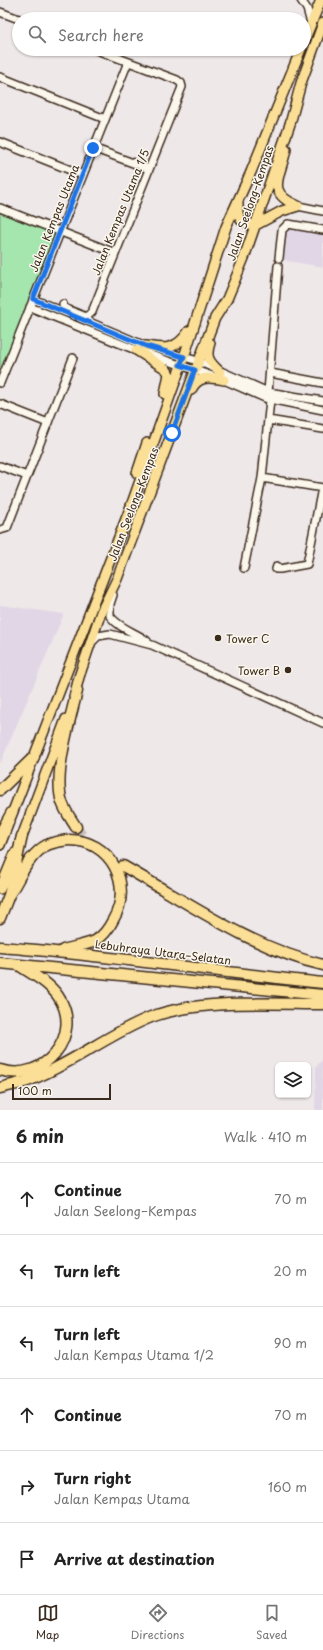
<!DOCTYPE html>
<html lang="en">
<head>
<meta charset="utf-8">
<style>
  :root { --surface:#fff; --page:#f6f6f6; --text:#222; --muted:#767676; --line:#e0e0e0; --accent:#3b2a1e }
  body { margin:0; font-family:"Playpen Sans",sans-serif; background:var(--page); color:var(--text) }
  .controls { position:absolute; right:12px; bottom:12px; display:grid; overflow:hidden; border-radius:6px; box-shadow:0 1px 3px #0004 }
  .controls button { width:36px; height:36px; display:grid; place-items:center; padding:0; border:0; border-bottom:1px solid var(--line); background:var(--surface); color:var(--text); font:20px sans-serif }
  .scale { position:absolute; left:12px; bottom:10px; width:99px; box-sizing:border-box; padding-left:4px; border:2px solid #3b2a1e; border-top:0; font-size:11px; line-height:14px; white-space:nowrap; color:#3b2a1e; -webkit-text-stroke:3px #fbf7ec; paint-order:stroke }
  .stop { position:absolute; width:12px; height:12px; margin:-9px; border:3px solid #1a73e8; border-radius:50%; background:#fff }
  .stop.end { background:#1a73e8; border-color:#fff; box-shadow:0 1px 4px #0008 }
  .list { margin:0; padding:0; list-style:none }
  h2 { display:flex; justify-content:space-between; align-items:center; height:52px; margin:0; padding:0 16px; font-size:17px }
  h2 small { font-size:13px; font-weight:400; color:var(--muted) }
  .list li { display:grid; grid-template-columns:26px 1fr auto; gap:12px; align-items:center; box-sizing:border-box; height:72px; padding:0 16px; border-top:1px solid var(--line) }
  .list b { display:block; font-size:15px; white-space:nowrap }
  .list p { margin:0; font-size:13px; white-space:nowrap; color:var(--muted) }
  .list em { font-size:13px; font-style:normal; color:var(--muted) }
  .icon { flex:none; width:22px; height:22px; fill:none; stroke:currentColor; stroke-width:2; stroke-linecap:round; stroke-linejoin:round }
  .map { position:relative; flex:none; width:323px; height:1110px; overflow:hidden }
  .search { position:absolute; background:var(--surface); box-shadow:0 1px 3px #0004; left:12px; right:12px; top:12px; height:44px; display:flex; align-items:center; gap:10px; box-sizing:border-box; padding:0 14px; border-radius:22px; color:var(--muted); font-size:15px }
  .sheet { height:484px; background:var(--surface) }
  nav { display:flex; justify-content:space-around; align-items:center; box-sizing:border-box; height:56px; border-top:1px solid var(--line); background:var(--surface); font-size:11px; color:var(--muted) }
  nav a { display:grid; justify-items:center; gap:2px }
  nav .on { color:var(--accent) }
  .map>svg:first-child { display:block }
</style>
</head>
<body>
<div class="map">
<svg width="323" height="1110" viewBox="0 0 323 1110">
  <rect width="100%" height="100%" fill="#efe8e9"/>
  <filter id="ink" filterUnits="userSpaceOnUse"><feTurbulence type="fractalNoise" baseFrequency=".025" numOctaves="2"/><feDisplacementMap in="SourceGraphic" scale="8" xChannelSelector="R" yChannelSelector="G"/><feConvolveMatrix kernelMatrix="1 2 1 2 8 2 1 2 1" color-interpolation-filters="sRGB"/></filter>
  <g filter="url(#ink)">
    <path fill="#e1d6e5" d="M289,221L323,227V267L276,259L280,229L282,224Z
      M0,605L64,614L0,764Z
      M323,1059V1110H315L316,1067Z"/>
    <path fill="#a5e6af" stroke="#708866" d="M0,208L60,231L0,383Z"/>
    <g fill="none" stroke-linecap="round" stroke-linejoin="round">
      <path stroke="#cbc2c0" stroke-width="10" stroke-dasharray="10 5" stroke-linecap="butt" d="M76,827L86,840L94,845"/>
      <defs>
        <path id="minor" d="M301,0L307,9L311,23
          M0,12L19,19
          M0,77L105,119
          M0,142L83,175
          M93,148L149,169
          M298,206L323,211
          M0,208L115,253
          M279,258L282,230L288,224L323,230
          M33,299L67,313
          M63,304L64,308L86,317L92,312L182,87L181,83L177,80L94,49
          M30,307L136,350L224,380L265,398L323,410
          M80,318L146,346L198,361L268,392L323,401
          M270,373L323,383
          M0,383L128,62
          M268,392L278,266
          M0,404L48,423
          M268,420L323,429
          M0,466L27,476
          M262,478L323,488
          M0,530L7,528L73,358
          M277,566L276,569H280L307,564L322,488
          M244,568L262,478L270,400
          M113,595L110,604V616C120,629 135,632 147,641
          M93,641L98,636L110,634L152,645L323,723"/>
        <path id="major" d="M304,41L321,0
          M286,149C281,177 264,192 298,206
          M238,203V214L241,220L254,226L282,211L298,206
          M210,343C205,357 209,362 220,372
          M146,346C166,350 177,349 189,331
          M136,350L166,369L169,374L165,394
          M191,390C198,375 210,377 224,380
          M137,473L147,443
          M74,697L79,677L101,612L117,579L215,318L227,299L244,258L290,124L301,83L323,23
          M20,842L66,719
          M0,845L131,506L184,357L226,227L251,172L301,49
          M0,889L15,853"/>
        <path id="highway" d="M0,790L34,757
          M76,827C71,819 65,811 62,802C53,775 70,720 77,691
          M0,834L12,812
          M123,866C187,902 251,948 323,965
          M9,895C20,878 28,855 47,845C54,842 61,841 68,840C111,839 134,885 113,920C109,928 104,936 95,941C86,945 73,947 63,950
          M0,918L9,895L22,836
          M0,947C108,955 215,972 323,983
          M0,963L323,995
          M0,1070C43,1084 85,1035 58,996C49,983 34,975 20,966
          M0,1088C10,1085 20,1084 30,1080C72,1064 108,1034 151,1017C199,999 271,1004 323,1004"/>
      </defs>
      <use href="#minor" stroke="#3b2a1e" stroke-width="10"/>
      <use href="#major" stroke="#3b2a1e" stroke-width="12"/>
      <use href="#highway" stroke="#3b2a1e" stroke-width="13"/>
      <use href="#minor" stroke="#fbf7ec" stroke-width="7"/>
      <use href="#major" stroke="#fbdf96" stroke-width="9"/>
      <use href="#highway" stroke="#fbdf96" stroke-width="10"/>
    </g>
  </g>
  <g fill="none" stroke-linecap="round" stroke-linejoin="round" filter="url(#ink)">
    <path stroke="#1a73e8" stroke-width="5" d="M93,148L33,299L146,346L184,357L180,365L195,370L172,433"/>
  </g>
  <g fill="#3b2a1e" stroke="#fbf7ec" stroke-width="1.5">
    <circle cx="218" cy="638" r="4"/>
    <circle cx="288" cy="670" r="4"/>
  </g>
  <g text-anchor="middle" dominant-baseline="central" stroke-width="3" stroke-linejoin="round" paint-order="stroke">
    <g font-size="11" fill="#3b2a1e" stroke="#fbf7ec">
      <text transform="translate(250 203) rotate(-71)">Jalan Seelong–Kempas</text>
      <text transform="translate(120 212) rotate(-68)">Jalan Kempas Utama 1/5</text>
      <text transform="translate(54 218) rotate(-68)">Jalan Kempas Utama</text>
      <text transform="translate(133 504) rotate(-69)">Jalan Seelong–Kempas</text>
      <text transform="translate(163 952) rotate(7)">Lebuhraya Utara–Selatan</text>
    </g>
    <g font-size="11" fill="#3b2a1e" stroke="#fbf7ec" text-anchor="start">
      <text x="226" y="638">Tower C</text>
      <text x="280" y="670" text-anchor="end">Tower B</text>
    </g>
  </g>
</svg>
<div class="controls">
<button><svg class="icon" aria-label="layers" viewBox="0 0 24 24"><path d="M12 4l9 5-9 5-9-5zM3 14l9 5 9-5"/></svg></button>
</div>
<div class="scale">100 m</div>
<div class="stop" style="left:172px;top:433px"></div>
<div class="stop end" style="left:93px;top:148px"></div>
<div class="search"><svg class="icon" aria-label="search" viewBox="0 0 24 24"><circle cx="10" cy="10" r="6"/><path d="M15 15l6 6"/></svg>Search here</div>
</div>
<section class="sheet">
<h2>6 min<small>Walk · 410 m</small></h2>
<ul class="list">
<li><svg class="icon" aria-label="ahead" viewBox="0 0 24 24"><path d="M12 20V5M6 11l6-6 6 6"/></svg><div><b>Continue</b><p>Jalan Seelong–Kempas</p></div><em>70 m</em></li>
<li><svg class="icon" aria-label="left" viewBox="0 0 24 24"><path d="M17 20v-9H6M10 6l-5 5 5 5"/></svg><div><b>Turn left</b></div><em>20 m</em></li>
<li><svg class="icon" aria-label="left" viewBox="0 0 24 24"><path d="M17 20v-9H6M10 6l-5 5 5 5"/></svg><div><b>Turn left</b><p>Jalan Kempas Utama 1/2</p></div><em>90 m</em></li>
<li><svg class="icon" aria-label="ahead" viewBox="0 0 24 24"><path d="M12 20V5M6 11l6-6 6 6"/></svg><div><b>Continue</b></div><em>70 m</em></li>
<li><svg class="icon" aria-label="right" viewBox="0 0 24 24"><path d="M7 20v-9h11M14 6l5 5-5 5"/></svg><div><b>Turn right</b><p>Jalan Kempas Utama</p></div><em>160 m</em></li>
<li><svg class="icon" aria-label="arrive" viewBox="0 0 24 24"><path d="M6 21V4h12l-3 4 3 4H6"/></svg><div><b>Arrive at destination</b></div></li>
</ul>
</section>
<nav>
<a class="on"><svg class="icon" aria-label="map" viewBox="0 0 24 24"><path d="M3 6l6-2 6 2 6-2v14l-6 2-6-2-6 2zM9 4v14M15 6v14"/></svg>Map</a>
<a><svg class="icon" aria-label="directions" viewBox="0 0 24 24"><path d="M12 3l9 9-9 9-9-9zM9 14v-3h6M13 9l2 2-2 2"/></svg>Directions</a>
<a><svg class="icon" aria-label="saved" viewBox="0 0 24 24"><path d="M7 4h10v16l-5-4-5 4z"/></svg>Saved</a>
</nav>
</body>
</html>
